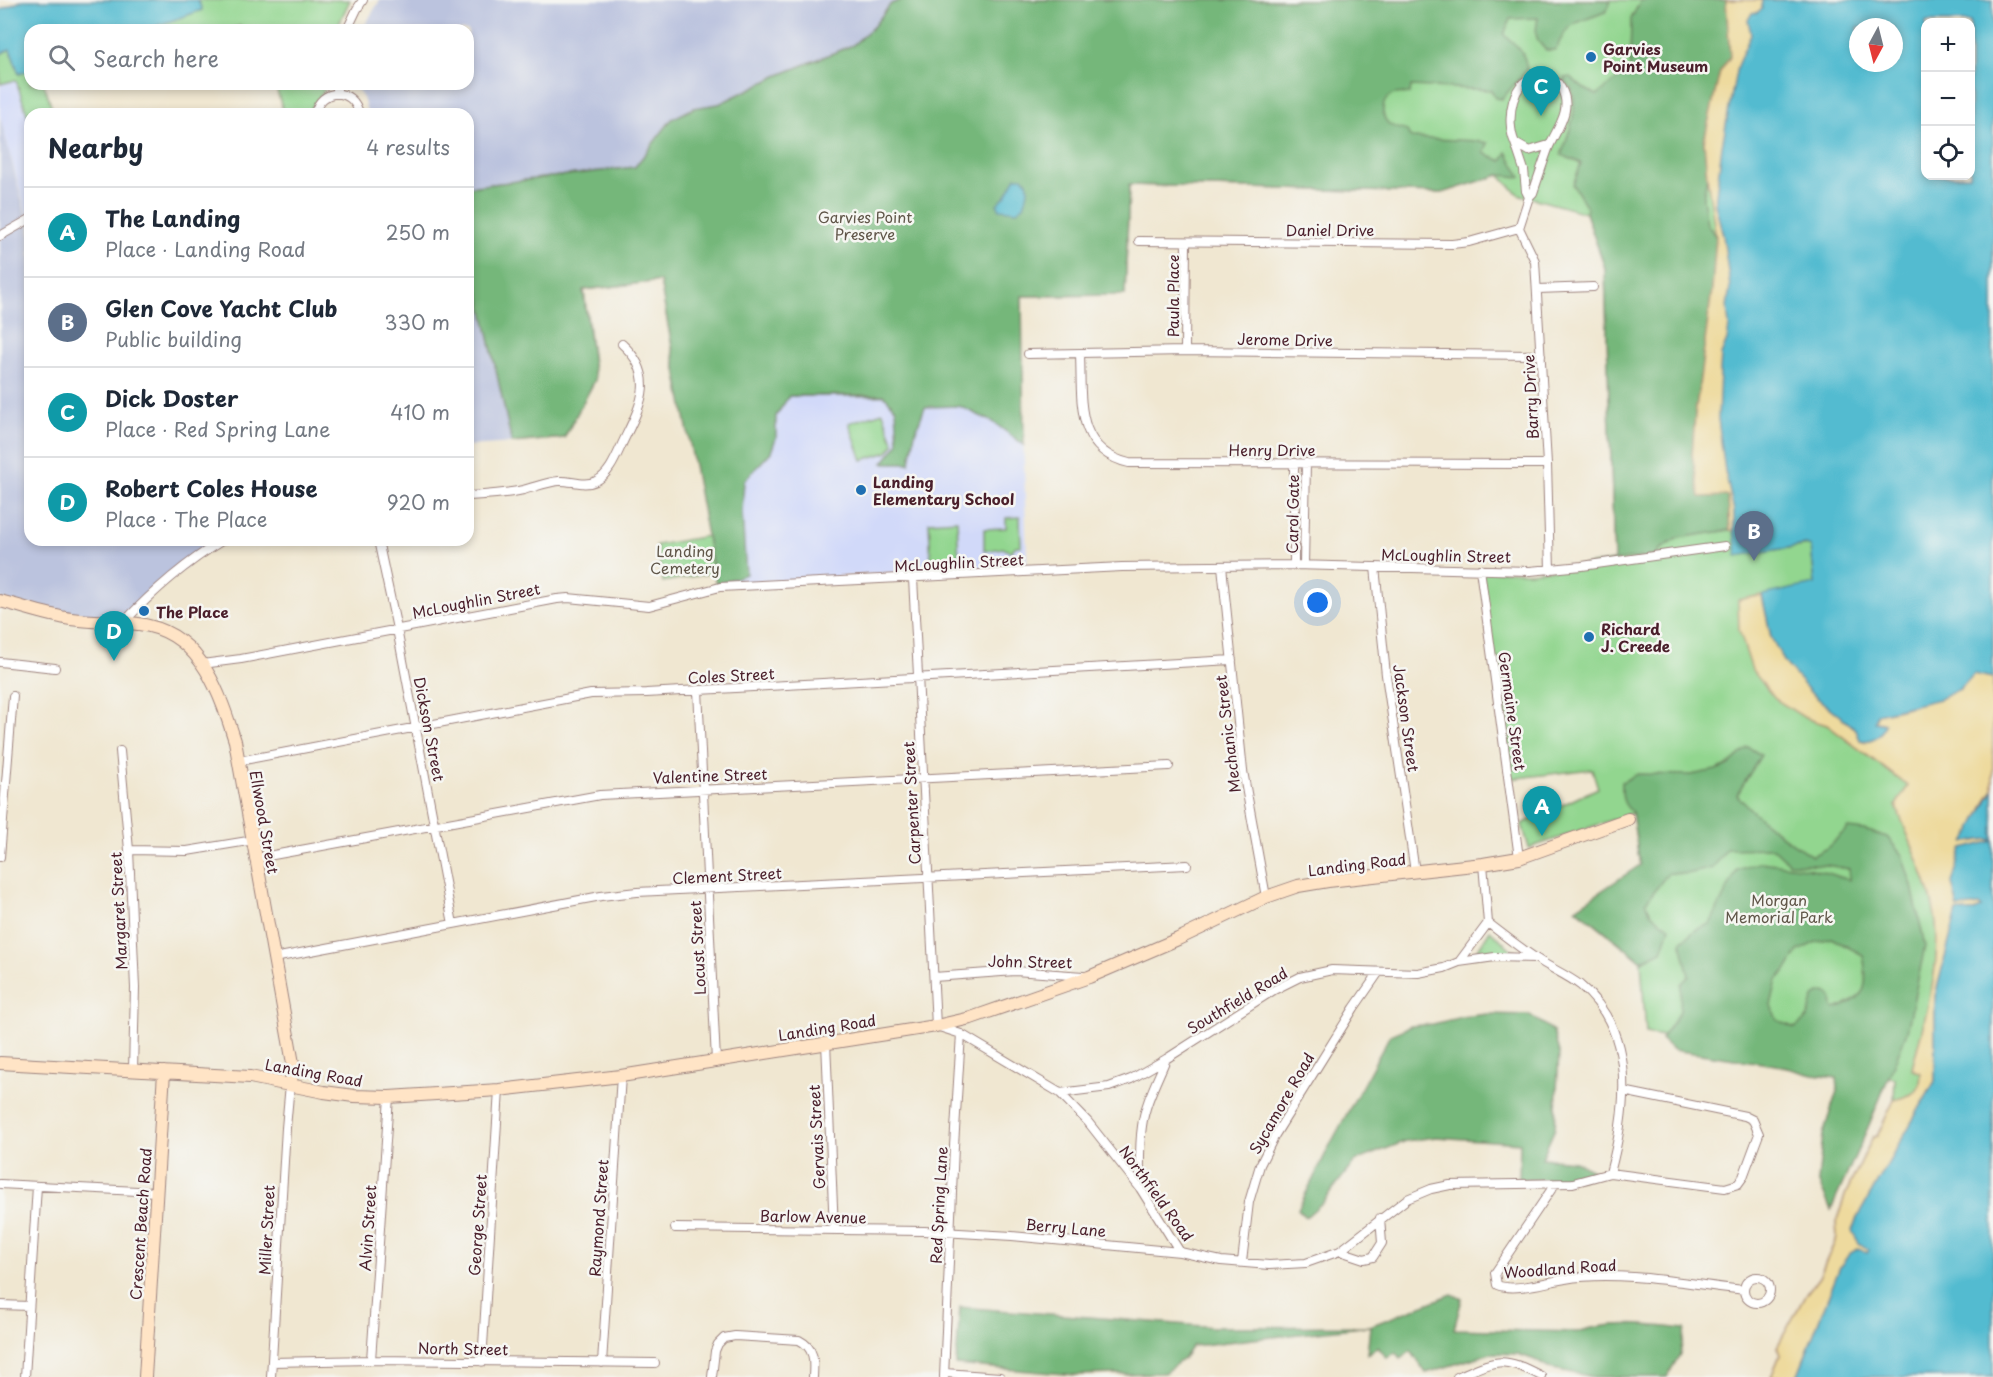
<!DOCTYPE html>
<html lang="en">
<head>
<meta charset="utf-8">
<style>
  :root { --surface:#fff; --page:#f6f6f7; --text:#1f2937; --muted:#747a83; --line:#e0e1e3; --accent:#b45309 }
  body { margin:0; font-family:"Playpen Sans",sans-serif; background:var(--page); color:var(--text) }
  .controls { position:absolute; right:18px; top:18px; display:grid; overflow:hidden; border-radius:12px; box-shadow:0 3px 9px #0003 }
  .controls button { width:54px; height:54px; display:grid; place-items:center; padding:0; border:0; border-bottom:2px solid var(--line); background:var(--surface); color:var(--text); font:30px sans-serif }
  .compass { position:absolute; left:1849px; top:18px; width:54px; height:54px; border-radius:50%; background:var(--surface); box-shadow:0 3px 9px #0003; rotate:187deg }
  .you { position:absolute; left:1318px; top:603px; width:21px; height:21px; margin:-15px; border:4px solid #fff; border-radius:50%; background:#1a73e8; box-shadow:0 0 0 9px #1a73e833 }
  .badge { display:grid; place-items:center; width:39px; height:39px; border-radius:50%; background:var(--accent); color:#fff; font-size:20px; font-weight:700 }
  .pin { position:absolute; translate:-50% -50px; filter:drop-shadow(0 2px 3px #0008) }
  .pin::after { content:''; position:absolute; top:32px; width:21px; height:18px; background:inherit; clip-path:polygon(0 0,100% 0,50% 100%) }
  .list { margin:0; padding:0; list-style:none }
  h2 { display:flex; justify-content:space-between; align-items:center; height:78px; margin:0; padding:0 24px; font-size:26px }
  h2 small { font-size:20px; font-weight:400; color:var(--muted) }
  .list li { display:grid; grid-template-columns:39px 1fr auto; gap:18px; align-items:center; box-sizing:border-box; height:90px; padding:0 24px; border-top:2px solid var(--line) }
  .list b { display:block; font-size:22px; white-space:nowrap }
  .list p { margin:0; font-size:20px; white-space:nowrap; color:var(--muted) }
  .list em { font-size:20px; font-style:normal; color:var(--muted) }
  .icon { flex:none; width:33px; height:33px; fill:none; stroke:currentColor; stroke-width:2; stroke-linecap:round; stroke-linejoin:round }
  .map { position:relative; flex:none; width:1993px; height:1377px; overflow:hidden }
  .search { position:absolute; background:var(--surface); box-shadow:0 3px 9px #0003; left:24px; top:24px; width:450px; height:66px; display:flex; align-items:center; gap:15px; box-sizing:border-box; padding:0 21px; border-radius:18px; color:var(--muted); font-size:22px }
  .panel { position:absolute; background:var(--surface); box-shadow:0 3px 9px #0003; left:24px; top:108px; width:450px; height:438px; border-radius:18px }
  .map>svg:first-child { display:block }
</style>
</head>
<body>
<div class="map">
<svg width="1993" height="1377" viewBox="0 0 1993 1377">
  <rect width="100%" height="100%" fill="#f6f6f2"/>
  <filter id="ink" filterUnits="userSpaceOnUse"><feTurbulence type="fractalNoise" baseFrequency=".0167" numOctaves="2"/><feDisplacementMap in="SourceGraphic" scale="12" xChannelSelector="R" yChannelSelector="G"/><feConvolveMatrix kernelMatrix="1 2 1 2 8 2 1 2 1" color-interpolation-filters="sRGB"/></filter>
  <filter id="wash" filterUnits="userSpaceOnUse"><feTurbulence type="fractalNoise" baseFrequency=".008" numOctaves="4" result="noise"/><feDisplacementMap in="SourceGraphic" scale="24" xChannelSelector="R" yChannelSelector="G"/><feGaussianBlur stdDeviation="1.35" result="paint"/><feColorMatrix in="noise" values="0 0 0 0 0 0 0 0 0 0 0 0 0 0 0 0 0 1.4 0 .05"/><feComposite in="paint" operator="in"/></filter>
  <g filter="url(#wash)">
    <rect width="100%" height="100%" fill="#f0e7d1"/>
    <path fill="#d1d9f9" d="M16,80L30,123V219L28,220L0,117V84Z
      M1022,395L1027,564L716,585L681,397Z"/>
    <path fill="#bbc3de" d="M380,0H902L891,4L874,26L853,45L777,76L719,104L694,108L654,141L635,167L468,187V114H368L363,98L353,84H468V30H362Z
      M0,117L27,220L30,219V540H219L121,620L72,616L0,599Z
      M468,242L488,331L512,443L468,446Z"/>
    <path fill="#92d68f" stroke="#6e7a5d" stroke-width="1.5" d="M198,0H350L336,30H241L240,26L226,30H145L201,10Z
      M902,0H1734L1731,530L1734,529L1737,555L1811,545L1815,584L1805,718L1827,725L1908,786L1896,805C1909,841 1932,886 1936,923C1941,970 1923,1024 1912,1069L1921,1073C1921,1095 1913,1094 1894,1100L1895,1078L1646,1033L1641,961L1576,908L1640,866L1632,813L1529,848L1522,824L1598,788L1592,769L1509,779L1481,570L1530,572L1614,561L1605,268L1586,213L1518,194L1499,175L1442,193L1129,185L1125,295L1022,296V395L681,397L660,281L584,290L595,380L564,438L512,443L468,242V187L635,167L672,119L694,108L719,104L777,76L853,45L874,26L891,4Z
      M10,49L19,74L30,70V84H44L54,114H30V123L16,80L0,84V54Z
      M275,84H329L306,114H284Z
      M883,412L894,444L888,452L862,460L849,423Z
      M1020,517L1021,546H1016L1010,552L1003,548L984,551V529L1006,528V518Z
      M957,520L959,560L931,561L929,522Z
      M707,536L713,573L663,582L656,545Z
      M1490,930L1516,954L1494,953L1474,956Z"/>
    <path fill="#75b77a" stroke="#606b52" stroke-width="1.5" fill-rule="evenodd" d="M902,0H1610L1607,11C1599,15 1576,22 1571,26C1564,31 1560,42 1555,50H1546C1534,39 1535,33 1538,18L1510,19L1504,35C1517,45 1526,53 1527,71L1517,81L1502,99L1495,98L1491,90L1411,86L1410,94C1404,94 1396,92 1390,96C1381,102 1381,116 1388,123C1393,128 1401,129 1407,131L1411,138L1478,141L1488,143L1484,153L1502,161L1507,152L1521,177L1499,175L1442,193L1129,185L1125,295L1022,296L1024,445L993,422L959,406L925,407L915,433L910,463H883L898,444L896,409L884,395L789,396L776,416V438L771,452L744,481L742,512L746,574L716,585L660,281L583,290L595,380L564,438L512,443L468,242V187L635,167L672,119L694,108L719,104L777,76L853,45L874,26L891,4Z
      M1641,0H1726L1730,57L1720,72L1704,141L1707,177L1703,198L1707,224L1716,237L1712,290L1695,415L1692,455L1728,496L1730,530L1678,538L1658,551V555L1614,561L1605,268L1586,213L1587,207L1573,185L1581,163L1561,155C1568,135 1579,111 1572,90C1570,86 1566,82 1564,78L1570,77L1583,88L1597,95L1630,69L1631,19Z
      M1748,747L1761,755L1737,795C1759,820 1784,838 1812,856L1827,848L1848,828L1864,830L1887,837L1902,855L1912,886L1925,946L1907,1032L1869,1125L1831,1210L1818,1181L1823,1134L1838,1088L1837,1078L1812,1075L1776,1065L1673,1050L1661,1039L1680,1011L1681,984L1689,976L1681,942L1697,929L1710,924L1737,870L1761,862L1813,869L1850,880L1849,869L1826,865L1789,863L1773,848L1727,849L1713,868L1687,874L1668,873L1646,902L1651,914L1670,927L1662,951L1642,961L1576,908L1640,865L1632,812C1621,803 1622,795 1622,782L1637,774L1691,775L1716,770L1728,765ZM1831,938L1863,955C1869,986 1867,999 1835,1009L1833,1008C1833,1001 1832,989 1820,993C1810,996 1812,1011 1807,1018C1804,1022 1798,1025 1795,1028L1777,1020L1771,1005L1777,980L1788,968L1798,951L1814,943Z
      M1487,1014L1530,1015L1553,1031L1559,1052L1555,1128L1542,1158L1575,1161L1592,1170V1176L1582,1179L1519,1180L1520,1143L1436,1137L1406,1141L1355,1161L1323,1202L1306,1217L1298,1209L1332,1141L1390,1035L1411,1026L1433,1024L1462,1017Z
      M1452,1294L1462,1299L1454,1329L1577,1332C1613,1320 1648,1325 1685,1329L1680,1354L1667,1377H1594L1548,1368L1535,1360L1518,1354L1491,1353L1426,1373L1411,1351L1401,1358L1396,1352L1387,1358L1378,1347L1367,1354L1370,1326L1192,1346L1183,1359L1164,1373L1076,1375L956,1365L960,1307L1215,1327L1370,1326Z"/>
    <path fill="#eeda9e" stroke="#9c7c64" stroke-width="1.5" d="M1726,0H1785L1735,531L1730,530L1728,496L1700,497L1692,455L1695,416L1712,290L1716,237L1707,177L1704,141L1720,72L1730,57Z
      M1762,595L1771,637L1811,693L1856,729L1860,740L1866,742L1883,723L1875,722L1877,714L1905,708L1960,689L1974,674L1993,678V790L1988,797L1966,842L1989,839L1993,841L1990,843L1979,905L1982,908L1971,912H1957L1935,996V1081L1856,1220L1870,1249L1867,1253L1840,1267L1797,1377H1771L1780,1355L1777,1347L1806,1294L1819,1277L1837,1237L1836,1222L1846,1193L1873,1137L1877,1136L1894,1100C1913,1094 1921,1095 1921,1073L1912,1069C1923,1024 1941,970 1936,923C1932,886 1909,841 1896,805L1908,786L1827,725L1805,718L1775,699L1752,670L1739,630L1738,600Z"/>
    <path fill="#53bbd0" stroke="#4e6d7e" stroke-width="1.5" fill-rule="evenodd" d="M23,0H198L202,10L145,30H30V70L19,74L10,49L0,54V10Z
      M1762,0H1993V678L1974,674L1960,689L1939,699L1877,714L1875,722L1885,724C1882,736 1871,743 1860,740L1856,729L1811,693L1785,663L1771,637L1762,595L1815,584L1811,547L1806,545L1737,556L1734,529V511L1725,471L1718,419L1720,371L1721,355L1727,340L1729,326L1727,307L1730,287L1723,235L1715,204L1722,146L1737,66L1751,34L1748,20L1752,13H1757L1762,8ZM1926,22H1970V176H1926ZM1858,27H1894V63H1858Z
      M1016,177H1023C1032,184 1027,197 1024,206L1017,211L1000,209L997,204L1006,195Z
      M1993,790V1377H1797L1840,1267L1849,1254L1859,1248L1867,1253L1869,1250L1859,1243L1852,1231L1856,1220L1935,1081V996L1957,911L1971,912L1982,908L1979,905L1958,908L1952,883L1962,849L1993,841L1989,839L1965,842Z"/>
  </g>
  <g filter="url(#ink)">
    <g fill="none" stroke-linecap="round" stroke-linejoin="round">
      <defs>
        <path id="street" d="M347,30L357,9L363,0
          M337,94V84
          M315,114C320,87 354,87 359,114
          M1515,143L1524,170L1526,191L1529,197
          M1519,228L1535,261L1547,464L1550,570
          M1519,228L1529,197L1533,193C1538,178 1543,163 1548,149C1556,129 1574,110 1561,88C1557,80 1551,77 1542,76C1511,75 1505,121 1515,143L1529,151L1549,145
          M0,236L30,219
          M1139,241L1452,244L1469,242L1519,228
          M1538,289L1593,287
          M1185,351L1186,242
          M1028,354L1185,351L1541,355
          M1080,354C1082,399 1074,450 1129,463L1547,464
          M468,496C486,495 505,494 523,490C535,487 547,482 559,481C571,480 584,487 596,481C609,475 616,457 622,444C639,408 659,377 622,344
          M378,540L397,629L453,924
          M1294,565V463
          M1304,565L1306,463
          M1222,566L1243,771L1266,897
          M1375,567L1386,675L1415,872
          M1480,569L1519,858
          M913,578L936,1026L961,1034L1060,1093L1088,1122L1140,1188L1180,1252L1221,1261L1269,1265L1306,1263L1340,1251L1407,1199L1431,1189L1450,1185L1573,1183L1610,1173L1725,1188L1738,1184L1743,1177L1759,1134L1753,1120L1745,1116L1623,1091
          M123,623C152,592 187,562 223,540
          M0,662L55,668
          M202,664L241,659L557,599L568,598L649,606L720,587L1122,567L1294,565L1530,571L1582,566L1725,546
          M698,690L716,1061
          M120,751L129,850L135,988L133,1070
          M239,761L591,694L646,693L1232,660
          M129,850L187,851L254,840
          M0,857L13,696
          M257,858L600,795L1169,766
          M1483,864L1488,923C1504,935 1520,948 1537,959C1550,968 1567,975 1580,985C1637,1032 1627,1109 1610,1173
          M274,958L601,896L637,892L1187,865
          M1459,962L1495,957L1535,958
          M934,977L1015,971L1083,976
          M826,1042L834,1230
          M1060,1093L1109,1087L1131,1079L1166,1059L1274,990L1300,977L1332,970L1418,973L1444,968L1459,962L1488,923
          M0,1184L157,1192
          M1555,1184L1495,1273L1497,1285C1514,1292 1547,1282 1565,1279C1619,1270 1689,1284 1744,1290
          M1140,1188C1140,1167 1139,1146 1142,1126C1145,1103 1157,1081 1166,1059
          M675,1228L924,1231L1012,1236L1180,1252
          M1340,1251L1364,1259L1373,1257L1382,1243L1380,1218
          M1242,1262L1249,1202L1260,1165L1275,1135L1354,1008L1379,972
          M1744 1290a13 13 0 1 1 26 0a13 13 0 1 1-26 0Z
          M0,1305L29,1306
          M371,1360L389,1097
          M272,1362L371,1360L655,1363
          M482,1362L499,1090
          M602,1363L621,1076
          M945,1373L1000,1377
          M25,1377L37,1186
          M271,1377L286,1128L290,1084
          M712,1377L715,1351L718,1344L724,1338L735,1336L799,1340C815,1348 814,1361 813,1377
          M944,1377L954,1146L961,1034
          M1457,1377C1497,1360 1501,1355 1541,1376"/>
        <path id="secondary" d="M0,601C24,607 47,615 71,619C97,623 124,620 149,626C202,638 220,694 235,741L294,1069L290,1084
          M0,1063L250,1077L324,1092L354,1096L389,1097L499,1090L621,1076L936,1026L971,1018L1089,977L1178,939L1266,897L1298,886L1328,881L1483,864L1519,858L1628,819
          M145,1377L164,1072"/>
      </defs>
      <use href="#street" stroke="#9d837e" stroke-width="10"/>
      <use href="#secondary" stroke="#9d837e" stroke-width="14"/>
      <use href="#street" stroke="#fff" stroke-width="8"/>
      <use href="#secondary" stroke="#ffe4c6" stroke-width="12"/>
    </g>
  </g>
  <g fill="#1f6fb2" stroke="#f6f6f2" stroke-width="2">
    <circle cx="1591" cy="57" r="6"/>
    <circle cx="861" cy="490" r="6"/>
    <circle cx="144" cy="611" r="6"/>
    <circle cx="1589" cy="637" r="6"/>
  </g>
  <g text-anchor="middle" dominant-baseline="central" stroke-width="5" stroke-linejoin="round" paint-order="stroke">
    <g font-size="15" font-weight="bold" fill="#4a1f2b" stroke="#f6f6f2" text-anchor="start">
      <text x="1603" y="48">Garvies<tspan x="1603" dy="17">Point Museum</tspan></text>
      <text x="873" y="481">Landing<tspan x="873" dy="17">Elementary School</tspan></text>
      <text x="156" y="611">The Place</text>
      <text x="1601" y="628">Richard<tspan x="1601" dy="17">J. Creede</tspan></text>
    </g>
    <g font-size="15" fill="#605649" stroke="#f6f6f2">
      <text x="865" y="216">Garvies Point<tspan x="865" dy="17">Preserve</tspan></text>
      <text x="685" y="550">Landing<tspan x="685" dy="17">Cemetery</tspan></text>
      <text x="1779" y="899">Morgan<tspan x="1779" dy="17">Memorial Park</tspan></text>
    </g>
    <g font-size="15" fill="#4a1f2b" stroke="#f6f6f2">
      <text x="1330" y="229">Daniel Drive</text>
      <text transform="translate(1172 296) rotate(-90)">Paula Place</text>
      <text transform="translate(1285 339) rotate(1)">Jerome Drive</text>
      <text transform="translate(1530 397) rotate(-93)">Barry Drive</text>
      <text x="1272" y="449">Henry Drive</text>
      <text transform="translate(1292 514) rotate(-89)">Carol Gate</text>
      <text transform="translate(1446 555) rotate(1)">McLoughlin Street</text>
      <text transform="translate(959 562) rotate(-3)">McLoughlin Street</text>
      <text transform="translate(476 600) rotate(-11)">McLoughlin Street</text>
      <text transform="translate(731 675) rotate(-3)">Coles Street</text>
      <text transform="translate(1513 711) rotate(82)">Germaine Street</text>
      <text transform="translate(1407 718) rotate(82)">Jackson Street</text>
      <text transform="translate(430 729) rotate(79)">Dickson Street</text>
      <text transform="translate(1227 734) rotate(-97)">Mechanic Street</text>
      <text transform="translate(710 775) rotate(-2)">Valentine Street</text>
      <text transform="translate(911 803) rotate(-93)">Carpenter Street</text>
      <text transform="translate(265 822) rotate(80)">Ellwood Street</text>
      <text transform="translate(1357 864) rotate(-7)">Landing Road</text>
      <text transform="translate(727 875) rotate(-3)">Clement Street</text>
      <text transform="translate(118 911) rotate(-93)">Margaret Street</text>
      <text transform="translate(697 948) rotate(-93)">Locust Street</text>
      <text transform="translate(1030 961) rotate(1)">John Street</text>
      <text transform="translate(1237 1000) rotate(-31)">Southfield Road</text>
      <text transform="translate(827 1027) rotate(-9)">Landing Road</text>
      <text transform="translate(314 1072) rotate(10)">Landing Road</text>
      <text transform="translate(1281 1103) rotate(-60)">Sycamore Road</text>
      <text transform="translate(816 1137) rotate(-93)">Gervais Street</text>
      <text transform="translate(1157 1193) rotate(54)">Northfield Road</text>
      <text transform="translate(938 1205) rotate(-87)">Red Spring Lane</text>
      <text transform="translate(813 1216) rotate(1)">Barlow Avenue</text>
      <text transform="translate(598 1218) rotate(-86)">Raymond Street</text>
      <text transform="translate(140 1224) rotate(-86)">Crescent Beach Road</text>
      <text transform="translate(477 1225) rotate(-86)">George Street</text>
      <text transform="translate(1066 1227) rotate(5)">Berry Lane</text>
      <text transform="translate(367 1228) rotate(-86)">Alvin Street</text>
      <text transform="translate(266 1230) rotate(-87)">Miller Street</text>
      <text transform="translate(1560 1268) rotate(-4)">Woodland Road</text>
      <text transform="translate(463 1348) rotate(1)">North Street</text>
    </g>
  </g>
</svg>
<div class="controls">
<button>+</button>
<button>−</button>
<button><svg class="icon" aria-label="locate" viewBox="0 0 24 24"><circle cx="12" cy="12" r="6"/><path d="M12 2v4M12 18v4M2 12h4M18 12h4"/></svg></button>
</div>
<svg class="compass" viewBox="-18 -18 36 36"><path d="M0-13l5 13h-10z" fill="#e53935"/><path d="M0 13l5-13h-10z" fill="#747a83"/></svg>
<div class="you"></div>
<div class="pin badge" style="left:1542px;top:836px;background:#0f9aa8">A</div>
<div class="pin badge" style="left:1754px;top:561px;background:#5c6f8a">B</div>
<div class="pin badge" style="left:1541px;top:116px;background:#0f9aa8">C</div>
<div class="pin badge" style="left:114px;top:661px;background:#0f9aa8">D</div>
<div class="search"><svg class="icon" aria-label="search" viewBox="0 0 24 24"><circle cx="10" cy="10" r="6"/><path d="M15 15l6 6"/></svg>Search here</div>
<section class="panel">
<h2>Nearby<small>4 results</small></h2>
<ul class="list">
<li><span class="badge" style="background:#0f9aa8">A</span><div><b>The Landing</b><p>Place · Landing Road</p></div><em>250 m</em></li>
<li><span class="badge" style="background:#5c6f8a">B</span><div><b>Glen Cove Yacht Club</b><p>Public building</p></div><em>330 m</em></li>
<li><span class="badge" style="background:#0f9aa8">C</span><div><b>Dick Doster</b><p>Place · Red Spring Lane</p></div><em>410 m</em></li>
<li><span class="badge" style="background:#0f9aa8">D</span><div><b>Robert Coles House</b><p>Place · The Place</p></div><em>920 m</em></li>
</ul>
</section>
</div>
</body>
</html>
